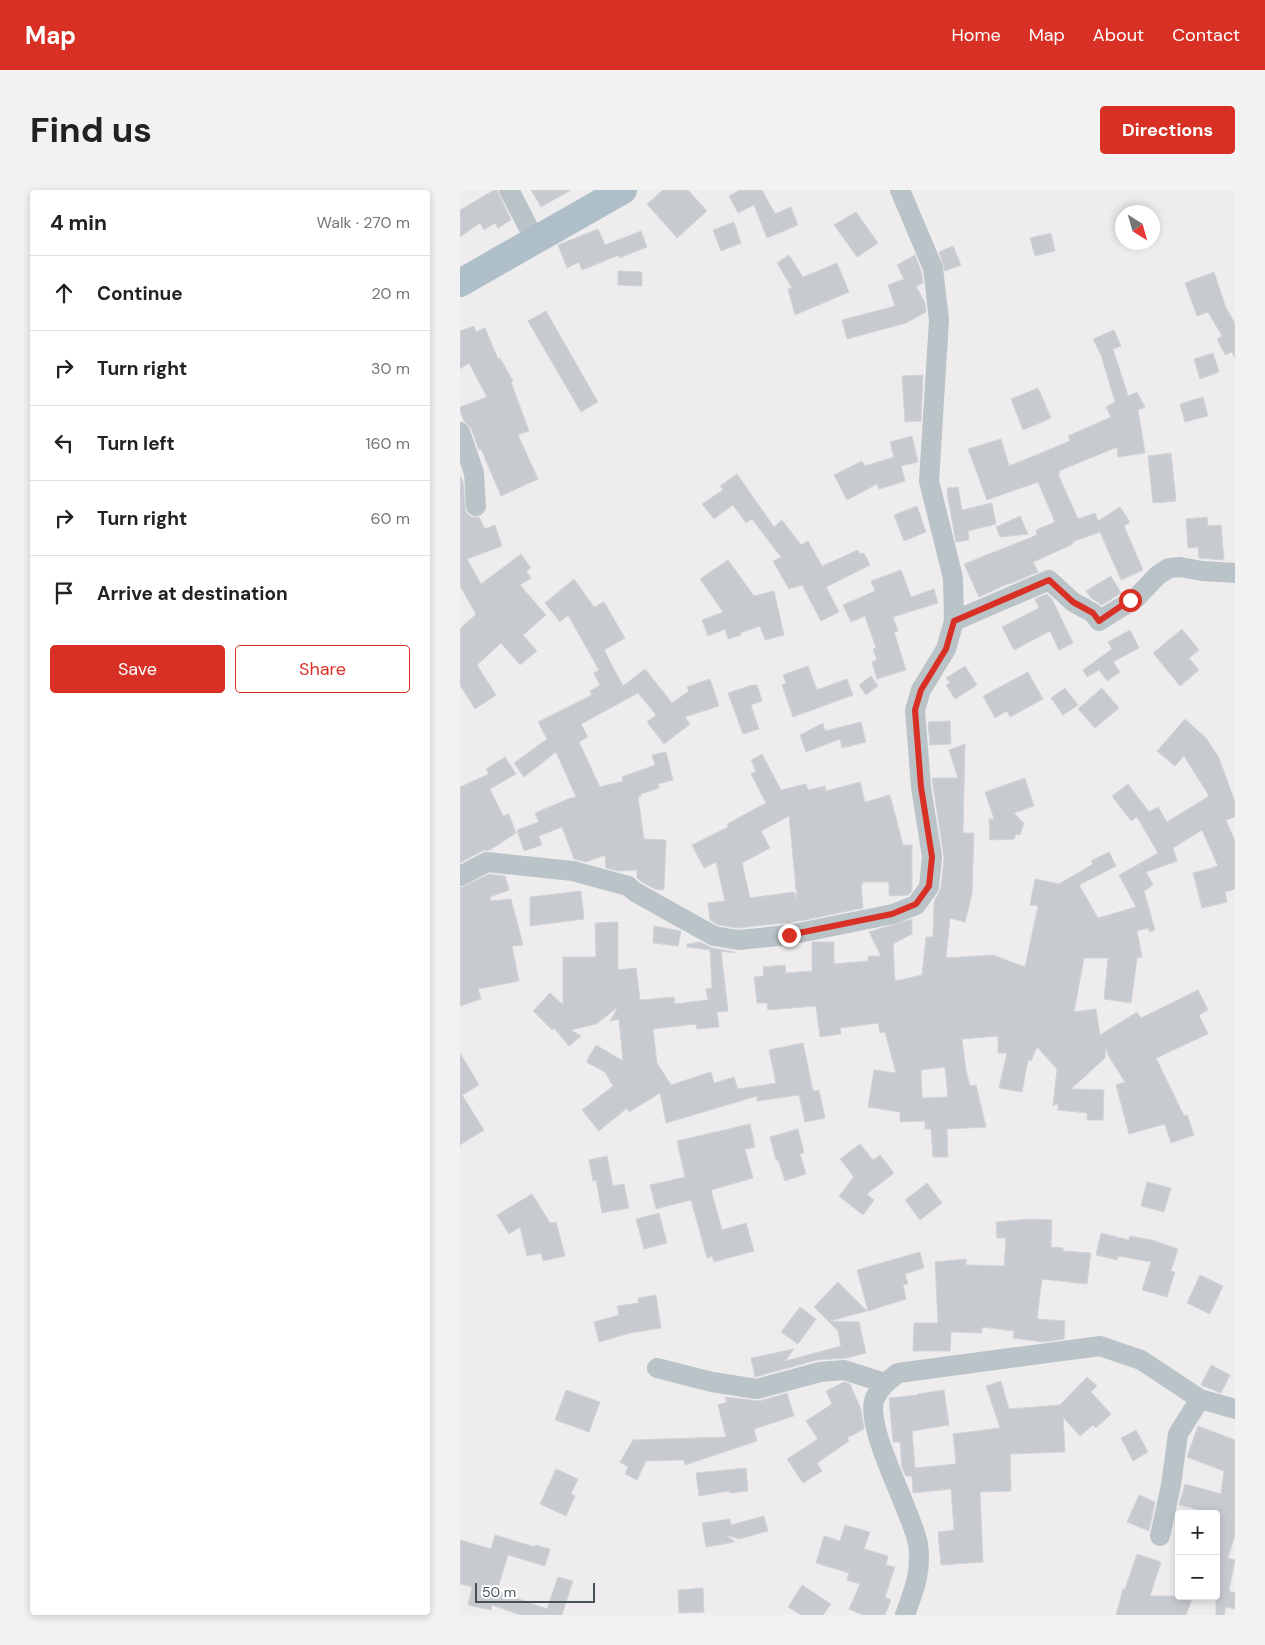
<!DOCTYPE html>
<html lang="en">
<head>
<meta charset="utf-8">
<style>
  :root { --surface:#fff; --page:#f2f2f2; --text:#222; --muted:#767676; --line:#e0e0e0; --accent:#d93025 }
  body { margin:0; font-family:"DM Sans",sans-serif; background:var(--page); color:var(--text) }
  .controls { position:absolute; right:15px; bottom:15px; display:grid; overflow:hidden; border-radius:5px; box-shadow:0 2px 8px #0003 }
  .controls button { width:45px; height:45px; display:grid; place-items:center; padding:0; border:0; border-bottom:1px solid var(--line); background:var(--surface); color:var(--text); font:25px sans-serif }
  .compass { position:absolute; left:655px; top:15px; width:45px; height:45px; border-radius:50%; background:var(--surface); box-shadow:0 2px 8px #0003; rotate:143deg }
  .scale { position:absolute; left:15px; bottom:12px; width:120px; box-sizing:border-box; padding-left:5px; border:2px solid #465258; border-top:0; font-size:14px; line-height:18px; white-space:nowrap; color:#465258; -webkit-text-stroke:4px #fff; paint-order:stroke }
  .stop { position:absolute; width:15px; height:15px; margin:-11px; border:4px solid #d93025; border-radius:50%; background:#fff }
  .stop.end { background:#d93025; border-color:#fff; box-shadow:0 1px 5px #0008 }
  .list { margin:0; padding:0; list-style:none }
  h2 { display:flex; justify-content:space-between; align-items:center; height:65px; margin:0; padding:0 20px; font-size:21px }
  h2 small { font-size:16px; font-weight:400; color:var(--muted) }
  .list li { display:grid; grid-template-columns:32px 1fr auto; gap:15px; align-items:center; box-sizing:border-box; height:75px; padding:0 20px; border-top:1px solid var(--line) }
  .list b { display:block; font-size:19px; white-space:nowrap }
  .list em { font-size:16px; font-style:normal; color:var(--muted) }
  .actions { display:flex; gap:10px; padding:15px 20px }
  .actions a { flex:1; padding:11px 0; border:1px solid var(--accent); border-radius:5px; text-align:center; font-size:18px; color:var(--accent) }
  .actions .main { background:var(--accent); color:#fff }
  .icon { flex:none; width:28px; height:28px; fill:none; stroke:currentColor; stroke-width:2; stroke-linecap:round; stroke-linejoin:round }
  .map { position:relative; flex:none; width:775px; height:1425px; overflow:hidden; border-radius:5px }
  header { display:flex; align-items:center; gap:30px; box-sizing:border-box; height:70px; padding:0 25px; background:var(--accent); color:#fff }
  header strong { font-size:24px }
  nav { display:flex; gap:28px; margin-inline-start:auto; font-size:18px }
  .intro { display:flex; align-items:center; justify-content:space-between; box-sizing:border-box; height:120px; padding:0 30px }
  h1 { margin:0; font-size:35px }
  .button { padding:12px 22px; border-radius:5px; background:var(--accent); color:#fff; font-size:18px; font-weight:700 }
  main { display:flex; gap:30px; padding:0 30px }
  aside { flex:1; background:var(--surface); border-radius:5px; box-shadow:0 2px 8px #0003 }
  .map>svg:first-child { display:block }
</style>
</head>
<body>
<header>
<strong>Map</strong>
<nav><a>Home</a><a>Map</a><a>About</a><a>Contact</a></nav>
</header>
<div class="intro"><h1>Find us</h1><a class="button">Directions</a></div>
<main>
<aside>
<h2>4 min<small>Walk · 270 m</small></h2>
<ul class="list">
<li><svg class="icon" aria-label="ahead" viewBox="0 0 24 24"><path d="M12 20V5M6 11l6-6 6 6"/></svg><div><b>Continue</b></div><em>20 m</em></li>
<li><svg class="icon" aria-label="right" viewBox="0 0 24 24"><path d="M7 20v-9h11M14 6l5 5-5 5"/></svg><div><b>Turn right</b></div><em>30 m</em></li>
<li><svg class="icon" aria-label="left" viewBox="0 0 24 24"><path d="M17 20v-9H6M10 6l-5 5 5 5"/></svg><div><b>Turn left</b></div><em>160 m</em></li>
<li><svg class="icon" aria-label="right" viewBox="0 0 24 24"><path d="M7 20v-9h11M14 6l5 5-5 5"/></svg><div><b>Turn right</b></div><em>60 m</em></li>
<li><svg class="icon" aria-label="arrive" viewBox="0 0 24 24"><path d="M6 21V4h12l-3 4 3 4H6"/></svg><div><b>Arrive at destination</b></div></li>
</ul>
<div class="actions"><a class="main">Save</a><a>Share</a></div>
</aside>
<div class="map">
<svg width="775" height="1425" viewBox="0 0 775 1425">
  <rect width="100%" height="100%" fill="#efeced"/>
  <path fill="#c7cacf" stroke="#d1d4d8" fill-rule="evenodd" d="M34,0H37L51,30L38,38L35,33L24,40L20,33L0,47V20Z
    M71,0H111L81,17Z
    M203,0H228L247,21L217,48L187,14Z
    M280,0H302L315,24L331,17L338,35L307,48L294,15L278,23L269,6Z
    M396,22L418,53L397,67L374,35Z
    M274,32L281,53L261,61L253,40Z
    M138,39L145,55L181,41L187,57L159,68V65L122,80L119,72L107,78L98,55Z
    M591,43L595,61L575,66L570,48Z
    M493,56L501,75L485,81L479,62Z
    M329,65L343,87L377,73L389,102L335,125L328,99L332,98L317,73Z
    M455,65L461,81L463,93L456,96L465,113L466,122L446,133L387,149L382,130L435,116L428,95L444,89L437,75Z
    M158,81L182,82V96L158,95Z
    M754,82L766,118L775,133V168L772,162L765,165L757,149L762,146L748,122L737,126L725,93Z
    M86,121L138,212L121,222L68,131Z
    M14,136L16,142L25,138L38,169L40,168L53,191L51,192L69,241L58,245L78,289L41,306L21,259L19,260L11,238L4,231L0,221V217L27,207L9,173L0,179V141Z
    M654,140L661,156L653,159L668,206L677,202L685,217L678,220L685,263L658,267L657,257L599,281L600,283L598,284L618,329L635,323L638,331L660,317L670,332L664,336L683,380L661,390L640,342L612,352L613,354L573,372L578,382L549,394V393L519,407L504,374L577,345L576,340L595,332L578,292L527,310L508,259L541,249L549,276L610,251L608,246L651,227L646,217L655,212L641,165L633,149Z
    M753,163L759,182L740,189L734,169Z
    M463,185L461,231L445,232L442,186Z
    M578,198L591,228L563,240L551,209Z
    M743,207L748,226L725,232L720,214Z
    M452,246L458,272L441,276L445,291L419,299L417,294L387,310L374,285L402,271L405,276L434,267L430,252Z
    M711,263L716,311L693,313L688,266Z
    M277,284L314,337L322,330L341,355L348,351L362,376L398,360L400,364L404,363L410,375L366,397L379,422L361,431L342,395L329,399L313,371L321,367L292,329L286,333L273,315L254,329L242,314L263,300L260,296Z
    M0,286L3,291L6,322L11,327H19L25,339L35,335L42,356L7,369L21,394L61,364L71,378L66,381L71,388L60,395L86,425L63,445L77,461L60,475L41,453L17,475L36,505L15,519L0,495V439L16,424L0,396Z
    M498,297L502,320L532,313L536,334L508,341L509,350L496,352L487,303L488,298Z
    M457,316L466,342L444,351L434,325Z
    M560,326L568,344L540,347L536,337Z
    M747,327L748,336L761,335L764,370L739,368L738,357L728,358L726,329Z
    M268,370L294,406L314,401L324,445L305,450L300,436L280,443L281,445L268,449L265,439L248,446L242,430L263,422L240,389Z
    M441,380L451,407L474,399L478,413L433,427L438,441L434,442L446,480L417,489L412,472L417,470L413,459L416,458L405,426L391,432L383,415L415,401L411,391Z
    M651,386L661,403L642,415L631,408L626,401Z
    M114,389L134,417L144,412L165,448L144,460L163,496L185,479L212,513L229,501L227,497L250,489L259,516L225,527L230,534L204,554L187,532L196,525L178,503L121,534L128,547L119,552L140,597L163,591L162,587L195,575L192,565L206,562L213,590L198,594L199,598L181,604V606L178,607L184,649L206,650L204,700L195,699L182,692L177,688V680L159,681L146,678L145,665L126,672L114,669L102,637L79,646L82,655L64,661L57,640L79,632L75,623L108,609L116,607L96,562L64,587L54,573L87,549L78,532L132,505L130,501L140,495L134,483L139,480L108,425L100,432L85,413Z
    M587,404L592,409L613,453L599,460L590,441L554,460L542,437L579,418L575,409Z
    M722,439L739,460L729,468L739,480L720,496L693,463Z
    M670,440L679,458L653,472L660,482L647,491L639,480L627,487L623,480L652,459L648,452Z
    M348,476L357,500L387,489L393,505L333,527L322,495L326,493L323,485Z
    M505,476L517,495L495,509L486,495L490,493L486,488Z
    M568,482L583,509L550,527L547,521L535,528L523,506Z
    M411,486L418,496L406,505L399,495Z
    M292,495H297L302,511L291,515L299,539L283,544L268,503Z
    M605,498L618,515L603,525L591,508Z
    M642,498L659,518L635,538L618,519Z
    M725,529L746,548L759,568L775,612V627L766,630L775,651V699L765,702L767,712L742,718L733,683L758,676L742,640L713,658L717,671L686,682L693,695L684,701L695,740L690,742L688,738L677,741L682,767L677,768L671,813L644,809L648,768H624L614,822L636,819L640,845L677,822L681,828L738,800L748,820L739,825L748,844L696,868L724,926L727,925L734,945L711,953L705,934L669,944L656,895L665,892L648,865L646,857L645,868L611,899L644,900L643,930H627V923L598,920V913L593,916L597,879L577,857L571,871L568,870L562,902L539,898L547,863H538V846L502,849L506,880L510,896L516,895L526,937L487,939L488,967H473L471,939H465V931L440,932V922L408,917L414,880L436,883L425,842L420,843L418,833L380,838L381,844L360,847L356,816L308,820L307,813H297L294,787L304,786L303,777L325,775L326,783L352,781V752H374V774L408,771V766H421L409,742L452,729V744L433,754L435,791L462,785L466,747H473L474,713L476,707L479,706H477L481,698L484,668L472,588H498L489,560L505,554L503,643H514L512,704L505,732L490,728L486,768L533,765L565,777L578,716L570,715L575,689L599,694L633,674L631,671L649,662L656,676L619,695L638,728L676,717L659,685L698,663L677,627L671,631L652,606L668,594L689,622L698,617L707,632L749,606L724,566L715,576L697,561ZM485,877L488,907L462,908L461,880Z
    M490,531L491,554L470,555L468,532Z
    M401,532L406,552L382,558L380,549L346,562L340,545L363,533L365,541Z
    M302,564L321,600L346,594L348,600L365,596L366,601L400,592L405,612L430,605L443,655H452V701L448,705L429,706V692H403V694H401L403,718L340,731L278,738L258,735L250,730L248,713L265,711L256,672L244,678L232,655L268,637L267,634L306,613L291,584L296,581L291,570ZM329,626L337,709L334,702L290,708L282,673L310,658L301,641Z
    M45,567L56,584L30,599L43,626L49,624L56,643L30,660L22,661L0,673V597L29,584L26,579Z
    M565,588L574,616L554,623L564,633L560,645L556,644L554,649L530,650L529,629H534L525,602Z
    M29,684L45,686L49,700L30,707L31,711L51,709L63,755L52,756L59,791L18,799L21,809L0,816V698Z
    M121,701L124,729L70,736V707Z
    M158,732V780L176,778L180,810L214,807L215,814L248,810L246,799L252,798L250,760L227,757V754L240,752L252,758L275,762V763L261,761L268,821L257,822L259,837L237,839L236,834L193,839L197,873L211,895L251,882L254,893L274,887L278,899L316,893L309,860L343,853L353,901L359,900L365,928L345,932L339,905L297,911V906L206,933L200,903L169,922L167,918L139,941L122,920L153,896L145,882L126,872L136,855L163,871L159,829L150,831L158,817L136,834L111,840L121,846L109,856L94,838L92,840L73,821L90,803L103,815V767H136L135,733Z
    M194,736L221,741L218,756L193,753Z
    M0,863L19,895L2,905L24,940L0,955Z
    M290,934L295,957L285,959L293,988L251,1000L262,1040L286,1033L294,1061L254,1072L252,1066L247,1068L231,1010L196,1019L190,995L225,987L217,951Z
    M338,939L344,963L340,964L346,984L325,991L318,970H316L310,947Z
    M400,954L413,970L420,965L434,983L407,1004L414,1010L403,1025L379,1006L394,987L380,969Z
    M147,966L153,996L164,994L169,1018L142,1023L136,990L133,991L129,970Z
    M687,992L711,998L704,1022L681,1016Z
    M467,993L482,1013L460,1030L445,1010Z
    M72,1004L90,1033L96,1032L105,1066L83,1071L81,1063L67,1066L60,1037L49,1044L37,1025Z
    M199,1023L207,1053L184,1059L176,1029Z
    M570,1029L592,1030L591,1057L603,1058V1061L631,1063L627,1094L582,1089L577,1129L605,1131L604,1149L584,1152L553,1148L554,1141L522,1137V1143L491,1142L490,1161H453L454,1133H478L475,1072L506,1069V1075L544,1076L546,1048H537L536,1032Z
    M641,1043L669,1050L670,1046L692,1050L718,1059L711,1081L715,1082L707,1107L682,1100L691,1072L659,1066L657,1070L636,1065Z
    M460,1062L464,1078L445,1084L448,1094L443,1095L446,1109L408,1121L397,1080Z
    M740,1085L763,1096L750,1124L727,1113Z
    M378,1092L407,1121L370,1131L399,1132L406,1163L386,1168L357,1170L295,1187L291,1168L334,1159L325,1171L381,1156L378,1141L354,1117Z
    M196,1105L201,1138L170,1143L139,1152L134,1132L159,1125L157,1116L179,1113L178,1108Z
    M340,1117L356,1129L338,1154L321,1142Z
    M751,1175L770,1185L761,1203L741,1195Z
    M627,1187L637,1196L631,1202L651,1224L636,1238L633,1235L620,1246L603,1227L605,1262L550,1264L551,1301L520,1302L523,1372L481,1375L478,1342L494,1340L491,1299L453,1303L452,1286H446L442,1278L440,1252H433L429,1208L458,1205V1204L484,1200L489,1235L452,1241L455,1278L496,1274L493,1244L540,1238L526,1196L541,1191L549,1219L600,1215Z
    M384,1192L390,1194L401,1219L404,1239L387,1248L389,1251L357,1273L362,1281L343,1293L327,1269L358,1249L346,1231L372,1214L366,1201Z
    M106,1200L140,1212L129,1242L95,1230Z
    M327,1203L334,1226L294,1239L297,1251L225,1275L224,1270L186,1271L177,1290L165,1284L168,1277L160,1272L173,1250L266,1247L258,1215L267,1212L265,1207L300,1211Z
    M738,1236L775,1250V1345L768,1368L775,1370L769,1401L775,1403V1419L766,1417L764,1425H756V1324L719,1315L725,1294L761,1304L764,1281L727,1267Z
    M676,1240L688,1262L673,1271L661,1248Z
    M286,1278L288,1301L270,1303L269,1301L239,1306L236,1283Z
    M96,1279L118,1289L111,1304L115,1306L106,1326L80,1314Z
    M679,1305L695,1312L689,1341L667,1332Z
    M304,1326L308,1341L279,1349L266,1345L275,1352L246,1357L242,1333L270,1329L271,1335Z
    M385,1335L410,1342L404,1359L428,1366L426,1375L435,1377L425,1407L431,1410L425,1425H403L389,1419L400,1394L387,1390L389,1383L356,1373L364,1346L380,1351Z
    M35,1345L75,1357L76,1355L90,1359L85,1376L48,1365L37,1401L87,1419L98,1387L113,1391L102,1425H61L32,1415L31,1420L8,1415L12,1397L0,1394V1350L31,1359Z
    M677,1364L701,1372L690,1406H733L726,1425H656L663,1399H665Z
    M342,1395L371,1414L363,1425H341L328,1417Z
    M243,1398L244,1422L219,1423L218,1400Z"/>
  <g fill="none" stroke-linecap="round" stroke-linejoin="round">
    <path stroke="#b9c3c8" stroke-width="20" d="M49,0L75,50
      M0,242L14,283L16,316
      M494,431L589,390L613,412L633,423L639,431L676,408L698,385L709,378L720,377L742,381L775,383
      M0,686L27,672L113,681L168,696L175,702L254,746L278,750L329,745L433,724L456,715L469,697L472,667L461,597L455,520L461,500L486,459L494,431L493,388L469,291L479,130L473,78L440,0
      M197,1178L252,1192L297,1199L360,1182L384,1180L425,1193
      M700,1346L711,1295L718,1244L740,1209
      M445,1425C454,1400 462,1381 458,1354C452,1321 403,1236 415,1208C420,1197 429,1190 438,1183L640,1156L681,1170L740,1209L775,1219"/>
    <path stroke="#aebfc9" stroke-width="28" d="M0,93L163,0"/>
  </g>
  <g fill="none" stroke-linecap="round" stroke-linejoin="round">
    <path stroke="#d93025" stroke-width="6" d="M329,745L432,724L456,714L469,696L472,667L461,597L455,520L461,500L486,459L494,431L589,390L613,412L633,423L639,431L670,410"/>
  </g>
</svg>
<div class="controls">
<button>+</button>
<button>−</button>
</div>
<svg class="compass" viewBox="-18 -18 36 36"><path d="M0-13l5 13h-10z" fill="#e53935"/><path d="M0 13l5-13h-10z" fill="#767676"/></svg>
<div class="scale">50 m</div>
<div class="stop" style="left:670px;top:410px"></div>
<div class="stop end" style="left:329px;top:745px"></div>
</div>
</main>
</body>
</html>
